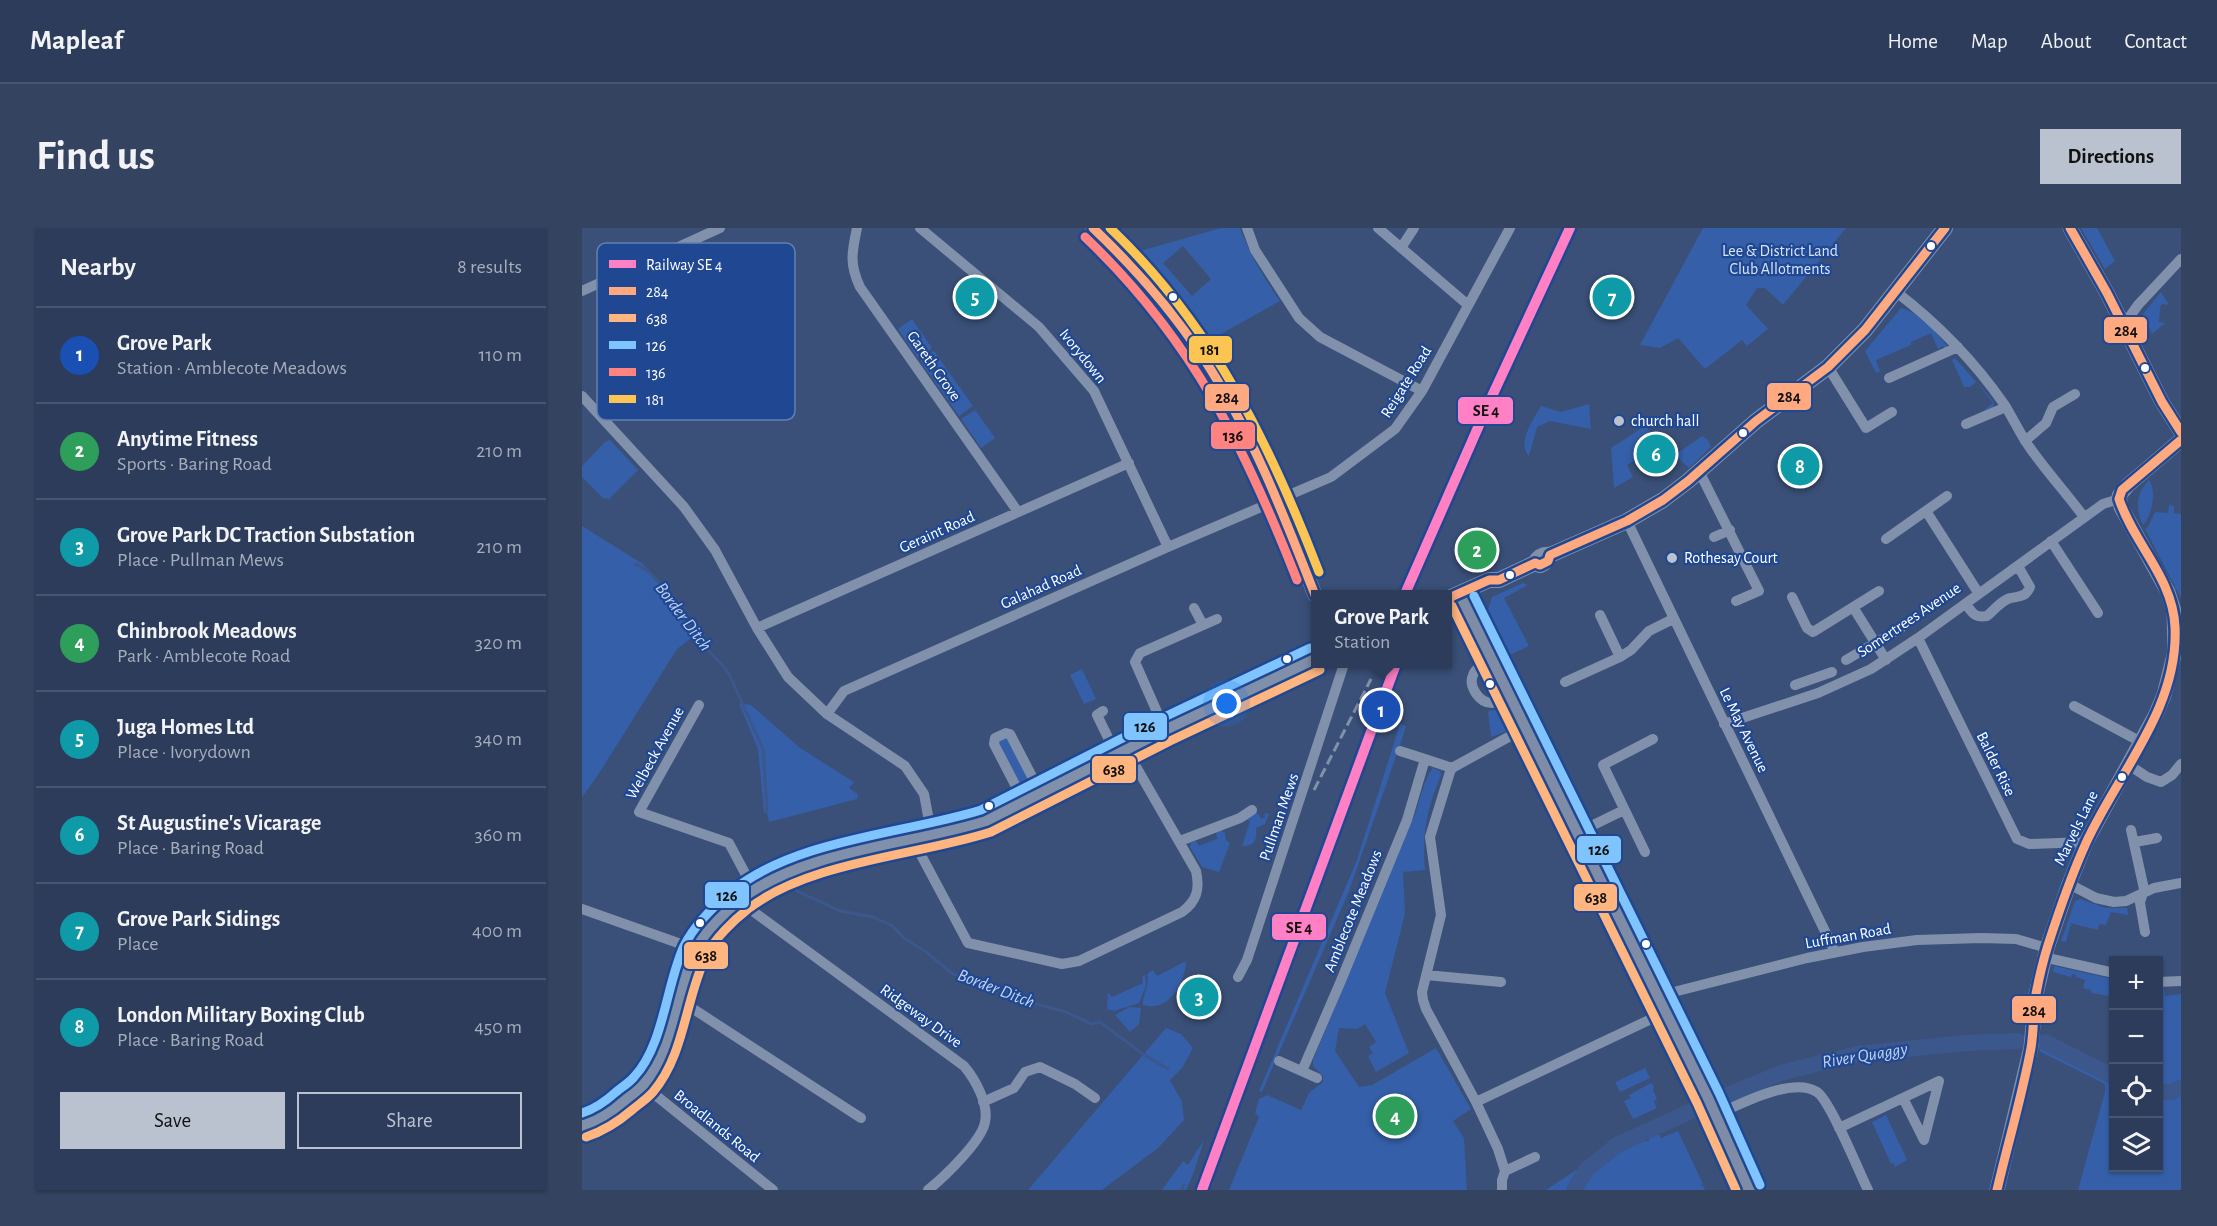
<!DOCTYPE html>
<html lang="en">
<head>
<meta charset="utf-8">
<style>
  :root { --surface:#2c3c5a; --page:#344360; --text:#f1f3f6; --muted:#a6adbb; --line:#485670; --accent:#bac2d0 }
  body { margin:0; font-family:"Alegreya Sans",sans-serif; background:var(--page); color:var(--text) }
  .controls { position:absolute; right:18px; bottom:18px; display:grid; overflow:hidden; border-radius:0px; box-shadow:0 2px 4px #0004 }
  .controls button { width:54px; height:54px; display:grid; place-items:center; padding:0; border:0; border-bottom:2px solid var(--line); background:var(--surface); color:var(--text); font:30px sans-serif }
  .you { position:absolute; left:645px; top:476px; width:21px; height:21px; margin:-15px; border:4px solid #fff; border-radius:50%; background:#1a73e8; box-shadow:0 0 0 9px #1a73e833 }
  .badge { display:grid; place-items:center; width:39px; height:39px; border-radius:50%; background:var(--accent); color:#fff; font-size:20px; font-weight:700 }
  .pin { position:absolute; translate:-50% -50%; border:3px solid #fff; box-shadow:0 2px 6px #0006 }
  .popup { position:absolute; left:729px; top:362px; width:141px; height:78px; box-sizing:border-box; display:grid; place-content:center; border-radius:0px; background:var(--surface); filter:drop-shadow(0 2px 4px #0005); font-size:20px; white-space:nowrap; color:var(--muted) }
  .popup b { font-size:22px; color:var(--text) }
  .popup::after { content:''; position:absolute; left:50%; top:100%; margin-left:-12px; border:12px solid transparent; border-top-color:var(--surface) }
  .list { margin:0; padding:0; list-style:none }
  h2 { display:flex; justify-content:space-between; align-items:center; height:78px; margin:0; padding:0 24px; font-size:26px }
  h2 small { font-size:20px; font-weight:400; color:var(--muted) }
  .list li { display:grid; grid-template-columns:39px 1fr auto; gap:18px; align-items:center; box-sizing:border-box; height:96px; padding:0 24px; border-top:2px solid var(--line) }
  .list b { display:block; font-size:22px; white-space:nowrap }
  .list p { margin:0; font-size:20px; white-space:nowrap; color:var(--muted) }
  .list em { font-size:20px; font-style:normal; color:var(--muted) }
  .actions { display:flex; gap:12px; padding:18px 24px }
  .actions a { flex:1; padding:14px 0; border:2px solid var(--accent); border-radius:0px; text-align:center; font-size:21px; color:var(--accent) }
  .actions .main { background:var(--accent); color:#111 }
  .icon { flex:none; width:33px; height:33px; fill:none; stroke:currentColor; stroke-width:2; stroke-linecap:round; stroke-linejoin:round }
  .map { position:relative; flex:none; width:1599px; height:962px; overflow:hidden; border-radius:0px }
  header { display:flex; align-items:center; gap:36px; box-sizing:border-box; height:84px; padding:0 30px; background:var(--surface); border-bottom:2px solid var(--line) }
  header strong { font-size:28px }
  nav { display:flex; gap:33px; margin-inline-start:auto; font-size:21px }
  .intro { display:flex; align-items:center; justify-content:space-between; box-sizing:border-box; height:144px; padding:0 36px }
  h1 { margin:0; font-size:42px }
  .button { padding:15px 27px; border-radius:0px; background:var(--accent); color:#111; font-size:21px; font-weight:700 }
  main { display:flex; gap:36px; padding:0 36px }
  aside { flex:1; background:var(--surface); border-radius:0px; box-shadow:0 2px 4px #0004 }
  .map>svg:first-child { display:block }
</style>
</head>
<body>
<header>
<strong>Mapleaf</strong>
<nav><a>Home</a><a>Map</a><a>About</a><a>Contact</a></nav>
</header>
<div class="intro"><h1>Find us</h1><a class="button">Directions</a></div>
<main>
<aside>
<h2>Nearby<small>8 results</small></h2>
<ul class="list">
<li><span class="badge" style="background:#1a4fb4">1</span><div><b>Grove Park</b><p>Station · Amblecote Meadows</p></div><em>110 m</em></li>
<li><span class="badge" style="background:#2e9e5b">2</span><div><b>Anytime Fitness</b><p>Sports · Baring Road</p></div><em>210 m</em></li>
<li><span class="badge" style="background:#0f9aa8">3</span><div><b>Grove Park DC Traction Substation</b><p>Place · Pullman Mews</p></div><em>210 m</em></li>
<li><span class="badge" style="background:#2e9e5b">4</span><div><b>Chinbrook Meadows</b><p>Park · Amblecote Road</p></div><em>320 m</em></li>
<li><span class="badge" style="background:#0f9aa8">5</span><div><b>Juga Homes Ltd</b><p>Place · Ivorydown</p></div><em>340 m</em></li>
<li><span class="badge" style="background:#0f9aa8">6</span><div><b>St Augustine's Vicarage</b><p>Place · Baring Road</p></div><em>360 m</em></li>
<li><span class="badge" style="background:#0f9aa8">7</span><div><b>Grove Park Sidings</b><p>Place</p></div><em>400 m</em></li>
<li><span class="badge" style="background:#0f9aa8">8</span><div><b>London Military Boxing Club</b><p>Place · Baring Road</p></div><em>450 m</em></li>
</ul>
<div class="actions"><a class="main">Save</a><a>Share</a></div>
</aside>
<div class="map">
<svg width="1599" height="962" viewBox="0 0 1599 962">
  <rect width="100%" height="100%" fill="#3a5078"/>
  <path fill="#355fa8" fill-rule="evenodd" d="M639,0H658C668,27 682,50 698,73L630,111L583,50L558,23ZM601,18L629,51L610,68L581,35Z
    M1121,0H1264L1201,77L1183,60H1175L1164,77L1186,101L1165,118L1160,112L1123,141L1096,110L1078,120L1058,117Z
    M1499,0H1515L1533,33L1523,41Z
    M193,49L211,92L66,152L48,107Z
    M1579,64L1587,77L1580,76L1578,79L1577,94L1583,95L1570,106L1561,86Z
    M1319,80C1336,84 1355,104 1365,118L1363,121L1361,118L1356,121L1349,105L1329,114V117L1294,132L1298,143L1294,145L1283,123Z
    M330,91L350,120L336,130L316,101Z
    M352,123L391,178L377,188L338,133Z
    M1373,130L1412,174L1411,180L1399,185L1411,175L1394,154L1388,159H1382L1370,132Z
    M1007,176L1009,201L968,193L955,199L947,228C934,216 952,190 959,178L979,184Z
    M393,182L413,210L399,220L379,191Z
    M1063,198L1075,211L1060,220L1064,227H1061L1045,237L1051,249L1032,260L1029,220Z
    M1120,208L1125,211L1129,219L1107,240L1093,227Z
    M28,212L56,242L27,271L21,270L0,249V238L23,214Z
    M1567,252C1575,262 1570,288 1561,297C1553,281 1554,265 1567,252Z
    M1587,277L1592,278V285L1599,286V370L1563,301L1566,299L1573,284L1586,285Z
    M0,298L61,336L91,368L113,407L95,421L16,547L0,569Z
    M941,355L946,357L922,370L947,418L919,431L902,394L910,369Z
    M500,441L514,471L502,476L488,447Z
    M920,473L933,500L909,509L906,483L915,482L913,477Z
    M157,475L169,477L218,520L272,554L267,560L276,566L275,571L187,594L185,585L182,584L176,521Z
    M818,496L824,498L818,517L767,663L680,864L677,863L775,632Z
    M425,508L451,557L441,563L415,513Z
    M851,540L858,543L859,547C845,581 840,604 843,642L821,644L823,686L803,765L827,825L794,844L786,828L791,825L787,819L794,814L783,796L775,801L757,800L753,823L777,859L790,857L854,820L889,881L871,893L882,910L885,962H647L677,889L673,885L677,871L685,867L719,882L727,865L741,854V848L731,838V832L833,586C837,575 844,546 851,540Z
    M674,583L680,591L683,589L682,585L687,586L683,596L674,600C676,611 672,619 660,618L668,593L661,591Z
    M639,602L643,605L644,612L648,615L637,644L620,639L608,619L609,615L614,613L617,618L635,611L634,604Z
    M1498,671L1523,680H1545L1546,687L1529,684L1524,697L1517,696L1516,702L1488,695L1490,698H1488L1484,714L1479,713L1493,673Z
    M604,733C603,755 587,785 561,777C560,766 568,758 565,746L571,742L575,748Z
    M1472,738L1531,751V762H1529L1527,768L1509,765V762L1501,760L1503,752L1494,749V747L1490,746L1489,749L1471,744Z
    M563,747L564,758L557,775L532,783L525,781L526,764L530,769L561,755L560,748Z
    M1577,759H1582L1583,768L1599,766V858L1588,861H1577Z
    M548,779L559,780L557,796L548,804L533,787Z
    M584,800L599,806L611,820L600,840L588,852L600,874L602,892L576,920L520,962H446Z
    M1460,816L1531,852L1532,940H1576L1577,866H1590L1591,869L1599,866V962H1496L1523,864V856L1457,823Z
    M1063,840L1068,850L1038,864L1033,854Z
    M1069,855L1072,858L1071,863L1075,870L1072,874L1075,880L1051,891L1042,873L1049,870L1047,867Z
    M1304,887L1325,932L1313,939L1312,935L1309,936L1290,894Z
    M1073,901L1075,902L1079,910L1096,903L1121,956L1116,959L1121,957L1123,962H964L1029,919H1039L1043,922L1058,913H1067L1065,906Z
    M622,912L612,944L604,962H580L601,933L606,937Z"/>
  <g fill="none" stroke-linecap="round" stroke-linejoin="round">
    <path stroke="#3b578c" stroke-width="3" d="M53,336C80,345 93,383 108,404C120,419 136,429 147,446L181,521L185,583
      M211,659L215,663L258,683L291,689L309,697L322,710L344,724L371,746L417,759L443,773L484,784L510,796L518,794L561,826L586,841
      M599,962L602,957"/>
    <path stroke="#3b578c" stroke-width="16" d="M1463,814L1532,849
      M1576,864H1589L1599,860
      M1136,871L1202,844L1275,826L1383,815L1436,813
      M992,962L1005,941L1035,917L1120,878"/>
    <path stroke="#8291ab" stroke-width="10" d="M275,0C270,24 267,36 278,59L436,284
      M338,0L457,99L512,163L586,319
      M665,0L673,22L717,90L738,109L840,163
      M796,0L886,77
      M819,20L832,0
      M0,63L138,0
      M1313,63C1355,95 1392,133 1422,176C1431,190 1438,206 1448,220C1465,244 1485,266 1502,289
      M1541,98L1556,77L1599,31
      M1246,139L1284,200L1310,184
      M1307,150L1376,119
      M0,168L102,279L133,322L175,400L206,449L245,486L323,538L342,566L350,609
      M1384,196L1424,179
      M1443,213L1464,195L1471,179L1493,166
      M1117,243L1177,363L1154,373
      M1344,283L1397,366
      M1045,293L1253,724
      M1132,309L1148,302
      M1304,311L1365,268
      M1469,313L1516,385
      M1210,369L1225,400L1231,404L1297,363
      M1384,376C1390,385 1393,390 1405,388C1411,383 1421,371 1429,370C1437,368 1443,370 1448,359L1436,338
      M1271,379L1304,432
      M612,380L621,397
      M1018,387L1038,429
      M175,400L547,235
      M1336,410L1435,611L1447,616L1504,614
      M1264,432L1319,400
      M910,433C903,436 894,439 891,447C886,458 897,475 910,475C915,475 922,470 927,468
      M983,454L1038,429L1049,422L1067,403L1091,391
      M1213,457L1250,444
      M117,477L57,584L147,615L172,662
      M1492,478L1559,514
      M521,483L515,487L535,528
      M245,486L262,463L586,319L749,249L813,201L840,163L928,0
      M1142,496L1236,465L1289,441L1336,410L1521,276L1537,271
      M943,500L870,540L868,544L848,609L859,687L840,764L841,772L844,781L894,874L1084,784
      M583,502L553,434L558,425L635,391
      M818,523L843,531
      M1547,537L1565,549L1579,554L1590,547L1599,536
      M442,574L412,516L413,510L424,505L428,506L459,566
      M1549,602L1562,661L1558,675L1563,704
      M995,605L1042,582
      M598,613L658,590L670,582
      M332,614L386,715L480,736L497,733L600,684C615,673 618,661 614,643L545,523
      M1553,614L1575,610
      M1063,624L1021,537L1071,511
      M1487,656L1514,670L1532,674L1544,673L1572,660L1599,655
      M157,673L382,838C393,851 407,876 403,894C400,913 361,950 346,962
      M0,681L113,721
      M1461,729L1532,745
      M844,747L919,754
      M656,749L665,732L762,436
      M1576,754L1599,753
      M1076,768L1225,730L1281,719L1335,712L1399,710L1434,711L1465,720
      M96,771L279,890
      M697,833L735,850
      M720,843L758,755L825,592L843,531L870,540
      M61,857L191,962
      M1321,870L1342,912L1357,853
      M401,874L432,860L443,844L458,839L493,856L513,870
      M894,874L916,921L923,943L953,929
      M1134,887C1158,876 1211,848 1235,864C1248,872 1277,944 1286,962
      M1257,900L1357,853
      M920,962V952L923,943"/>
    <path stroke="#7e8ca7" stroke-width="15" d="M511,0C543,30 573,62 599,98C659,178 697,274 733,367
      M1488,0L1525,65L1580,174L1599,204
      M881,373L1126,870L1167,962
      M1415,962L1449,819L1454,766L1465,720L1487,656L1504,614L1574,486L1582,467L1593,423L1592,383L1586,364L1539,279L1537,268L1546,257L1599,212"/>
    <path stroke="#8190aa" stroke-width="16" d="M953,335C957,328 961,326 968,327L1045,293L1081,272L1106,253L1174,193L1246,139L1283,102L1363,0
      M865,377L869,369L907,352H917L953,335L958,337L962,335
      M0,898C20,892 26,886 42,873C49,867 58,861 63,855C92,815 93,767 113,723C117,712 148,681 158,672C214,623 332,620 404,593L583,502L733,431"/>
    <path stroke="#8191ab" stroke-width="3" stroke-dasharray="10 4.5" stroke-linecap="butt" d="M732,562L789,451
      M622,962L643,898"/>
    <defs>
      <path id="bus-1" d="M511,0C552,39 589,81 620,128C669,202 701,285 733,367
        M1488,0L1525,65L1580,174L1599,204
        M1537,271L1540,262L1599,212
        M865,377L869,369L907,352H917L953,335L958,337L966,333L968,327L1045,293L1081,272L1106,253L1174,193L1246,139L1283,102L1363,0
        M1415,962C1426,915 1440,868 1449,820C1452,802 1451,784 1454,766C1457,750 1461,733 1466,717C1477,683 1489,648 1504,615C1536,545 1597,480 1593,399C1591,350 1552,316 1537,271"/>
      <path id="bus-2" d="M870,378L1115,875L1154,962
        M4,909C22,903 36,894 50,882C57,876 65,871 71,864C103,826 103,772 124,728C132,711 152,692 166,681C228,633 334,628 409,604L588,513L738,442"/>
      <path id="bus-3" d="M892,368L1137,865L1178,957
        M0,885C13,881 24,873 34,864C40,859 47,855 52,849C82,817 84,757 102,718C112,698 133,677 150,663C214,611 322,606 399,582L578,491L728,420"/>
      <path id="bus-4" d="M503,9C610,111 662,217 715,352"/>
      <path id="bus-5" d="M528,0C630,97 687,214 737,344"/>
    </defs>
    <use href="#bus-1" stroke="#204892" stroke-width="14"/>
    <use href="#bus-2" stroke="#204892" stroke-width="14"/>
    <use href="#bus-3" stroke="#204892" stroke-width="14"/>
    <use href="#bus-4" stroke="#204892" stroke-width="14"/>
    <use href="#bus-5" stroke="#204892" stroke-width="14"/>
    <use href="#bus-1" stroke="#ffa980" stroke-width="9"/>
    <use href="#bus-2" stroke="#ffb580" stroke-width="9"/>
    <use href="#bus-3" stroke="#80c4ff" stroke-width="9"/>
    <use href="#bus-4" stroke="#ff8380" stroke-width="9"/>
    <use href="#bus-5" stroke="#fcc553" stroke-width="9"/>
    <defs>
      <path id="rail-1" d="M823,366L905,179L988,0
        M620,962L814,436"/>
    </defs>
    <use href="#rail-1" stroke="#204892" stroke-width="15"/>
    <use href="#rail-1" stroke="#ff80c5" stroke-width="10"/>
  </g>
  <g fill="#fff" stroke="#204892" stroke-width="2">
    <circle cx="1349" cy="18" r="5"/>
    <circle cx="591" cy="69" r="5"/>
    <circle cx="1563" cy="140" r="5"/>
    <circle cx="1161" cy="205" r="5"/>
    <circle cx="928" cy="347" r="5"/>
    <circle cx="705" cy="431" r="5"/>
    <circle cx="908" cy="456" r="5"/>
    <circle cx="1540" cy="549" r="5"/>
    <circle cx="407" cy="578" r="5"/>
    <circle cx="118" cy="695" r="5"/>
    <circle cx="1064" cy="716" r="5"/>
  </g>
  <g fill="#bac2d0" stroke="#204892" stroke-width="2">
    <circle cx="1037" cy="193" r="6"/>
    <circle cx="1090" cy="330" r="6"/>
  </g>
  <g text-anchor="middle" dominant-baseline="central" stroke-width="4.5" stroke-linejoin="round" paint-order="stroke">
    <g font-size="16" fill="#d8e4fa" stroke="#204892">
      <text x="1198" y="23">Lee &amp; District Land<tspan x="1198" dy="18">Club Allotments</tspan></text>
    </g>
    <g font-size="16" fill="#fff" stroke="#204892">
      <text transform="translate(501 128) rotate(51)">Ivorydown</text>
      <text transform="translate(352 138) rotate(55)">Gareth Grove</text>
      <text transform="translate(824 154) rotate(-58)">Reigate Road</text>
      <text transform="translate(355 304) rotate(-24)">Geraint Road</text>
      <text transform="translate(459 359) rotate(-24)">Galahad Road</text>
      <text transform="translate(1327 392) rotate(-34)">Somertrees Avenue</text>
      <text transform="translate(1162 502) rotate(64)">Le May Avenue</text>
      <text transform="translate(73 525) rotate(-61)">Welbeck Avenue</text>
      <text transform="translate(1414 536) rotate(64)">Balder Rise</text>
      <text transform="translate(697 589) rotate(-71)">Pullman Mews</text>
      <text transform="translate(1494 600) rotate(-64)">Marvels Lane</text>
      <text transform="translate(771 683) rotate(-68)">Amblecote Meadows</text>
      <text transform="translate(1266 708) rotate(-10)">Luffman Road</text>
      <text transform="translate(339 788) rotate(36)">Ridgeway Drive</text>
      <text transform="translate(135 898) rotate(39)">Broadlands Road</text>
    </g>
    <g font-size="16" fill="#fff" stroke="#204892" text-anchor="start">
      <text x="1049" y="193">church hall</text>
      <text x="1102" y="330">Rothesay Court</text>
    </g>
    <g font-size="18" font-style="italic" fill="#bed2f4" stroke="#204892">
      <text transform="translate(101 389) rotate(53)">Border Ditch</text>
      <text transform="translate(414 761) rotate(21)">Border Ditch</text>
      <text transform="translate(1283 828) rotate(-9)">River Quaggy</text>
    </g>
  </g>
  <rect x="15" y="15" width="198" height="177" rx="9" fill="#204892" stroke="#637fb3" stroke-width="1.5"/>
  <rect x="27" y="32" width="27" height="8" fill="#ff80c5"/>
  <rect x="27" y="59" width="27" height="8" fill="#ffa980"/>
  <rect x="27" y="86" width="27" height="8" fill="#ffb580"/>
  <rect x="27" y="113" width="27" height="8" fill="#80c4ff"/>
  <rect x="27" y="140" width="27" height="8" fill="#ff8380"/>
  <rect x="27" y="167" width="27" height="8" fill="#fcc553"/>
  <g font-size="16" fill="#fff">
    <text x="64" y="42">Railway SE 4</text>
    <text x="64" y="69">284</text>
    <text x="64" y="96">638</text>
    <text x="64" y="123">126</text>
    <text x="64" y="150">136</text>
    <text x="64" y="177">181</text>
  </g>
  <g stroke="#204892" stroke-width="2">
    <rect x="1521" y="88" width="45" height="28" rx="6" fill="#ffa980"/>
    <rect x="606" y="107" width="45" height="29" rx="6" fill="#fcc553"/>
    <rect x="1184" y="154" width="46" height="29" rx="6" fill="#ffa980"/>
    <rect x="622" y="155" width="46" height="29" rx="6" fill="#ffa980"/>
    <rect x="875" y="168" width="57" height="29" rx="6" fill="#ff80c5"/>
    <rect x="628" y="193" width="46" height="29" rx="6" fill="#ff8380"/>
    <rect x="541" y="484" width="45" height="29" rx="6" fill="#80c4ff"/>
    <rect x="509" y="527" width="46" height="29" rx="6" fill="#ffb580"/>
    <rect x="994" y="607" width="46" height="29" rx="6" fill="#80c4ff"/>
    <rect x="122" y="653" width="46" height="28" rx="6" fill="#80c4ff"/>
    <rect x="991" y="655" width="45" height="29" rx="6" fill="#ffb580"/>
    <rect x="689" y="685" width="56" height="28" rx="6" fill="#ff80c5"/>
    <rect x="101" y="713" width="46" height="29" rx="6" fill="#ffb580"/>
    <rect x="1429" y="767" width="46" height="29" rx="6" fill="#ffa980"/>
  </g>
  <g font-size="16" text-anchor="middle" font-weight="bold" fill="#111">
    <text x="1544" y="108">284</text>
    <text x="628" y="127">181</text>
    <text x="1207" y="174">284</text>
    <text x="645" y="175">284</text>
    <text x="904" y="188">SE 4</text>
    <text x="651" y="213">136</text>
    <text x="563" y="504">126</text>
    <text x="532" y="547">638</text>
    <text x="1017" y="627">126</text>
    <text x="145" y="673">126</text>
    <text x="1014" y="675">638</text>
    <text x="717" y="705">SE 4</text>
    <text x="124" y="733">638</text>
    <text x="1452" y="788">284</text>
  </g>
</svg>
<div class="controls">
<button>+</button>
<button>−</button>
<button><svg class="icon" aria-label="locate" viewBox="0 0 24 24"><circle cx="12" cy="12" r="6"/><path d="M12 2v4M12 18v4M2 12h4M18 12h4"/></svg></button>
<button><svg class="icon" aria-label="layers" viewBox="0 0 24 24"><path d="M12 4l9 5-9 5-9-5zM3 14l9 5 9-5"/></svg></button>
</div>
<div class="you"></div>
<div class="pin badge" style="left:799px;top:482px;background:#1a4fb4">1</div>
<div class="popup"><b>Grove Park</b>Station</div>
<div class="pin badge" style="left:895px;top:322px;background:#2e9e5b">2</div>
<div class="pin badge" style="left:617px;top:769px;background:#0f9aa8">3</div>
<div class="pin badge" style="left:813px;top:888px;background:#2e9e5b">4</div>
<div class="pin badge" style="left:393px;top:69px;background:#0f9aa8">5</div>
<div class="pin badge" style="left:1074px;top:226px;background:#0f9aa8">6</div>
<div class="pin badge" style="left:1030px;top:69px;background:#0f9aa8">7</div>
<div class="pin badge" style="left:1218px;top:238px;background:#0f9aa8">8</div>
</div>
</main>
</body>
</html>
